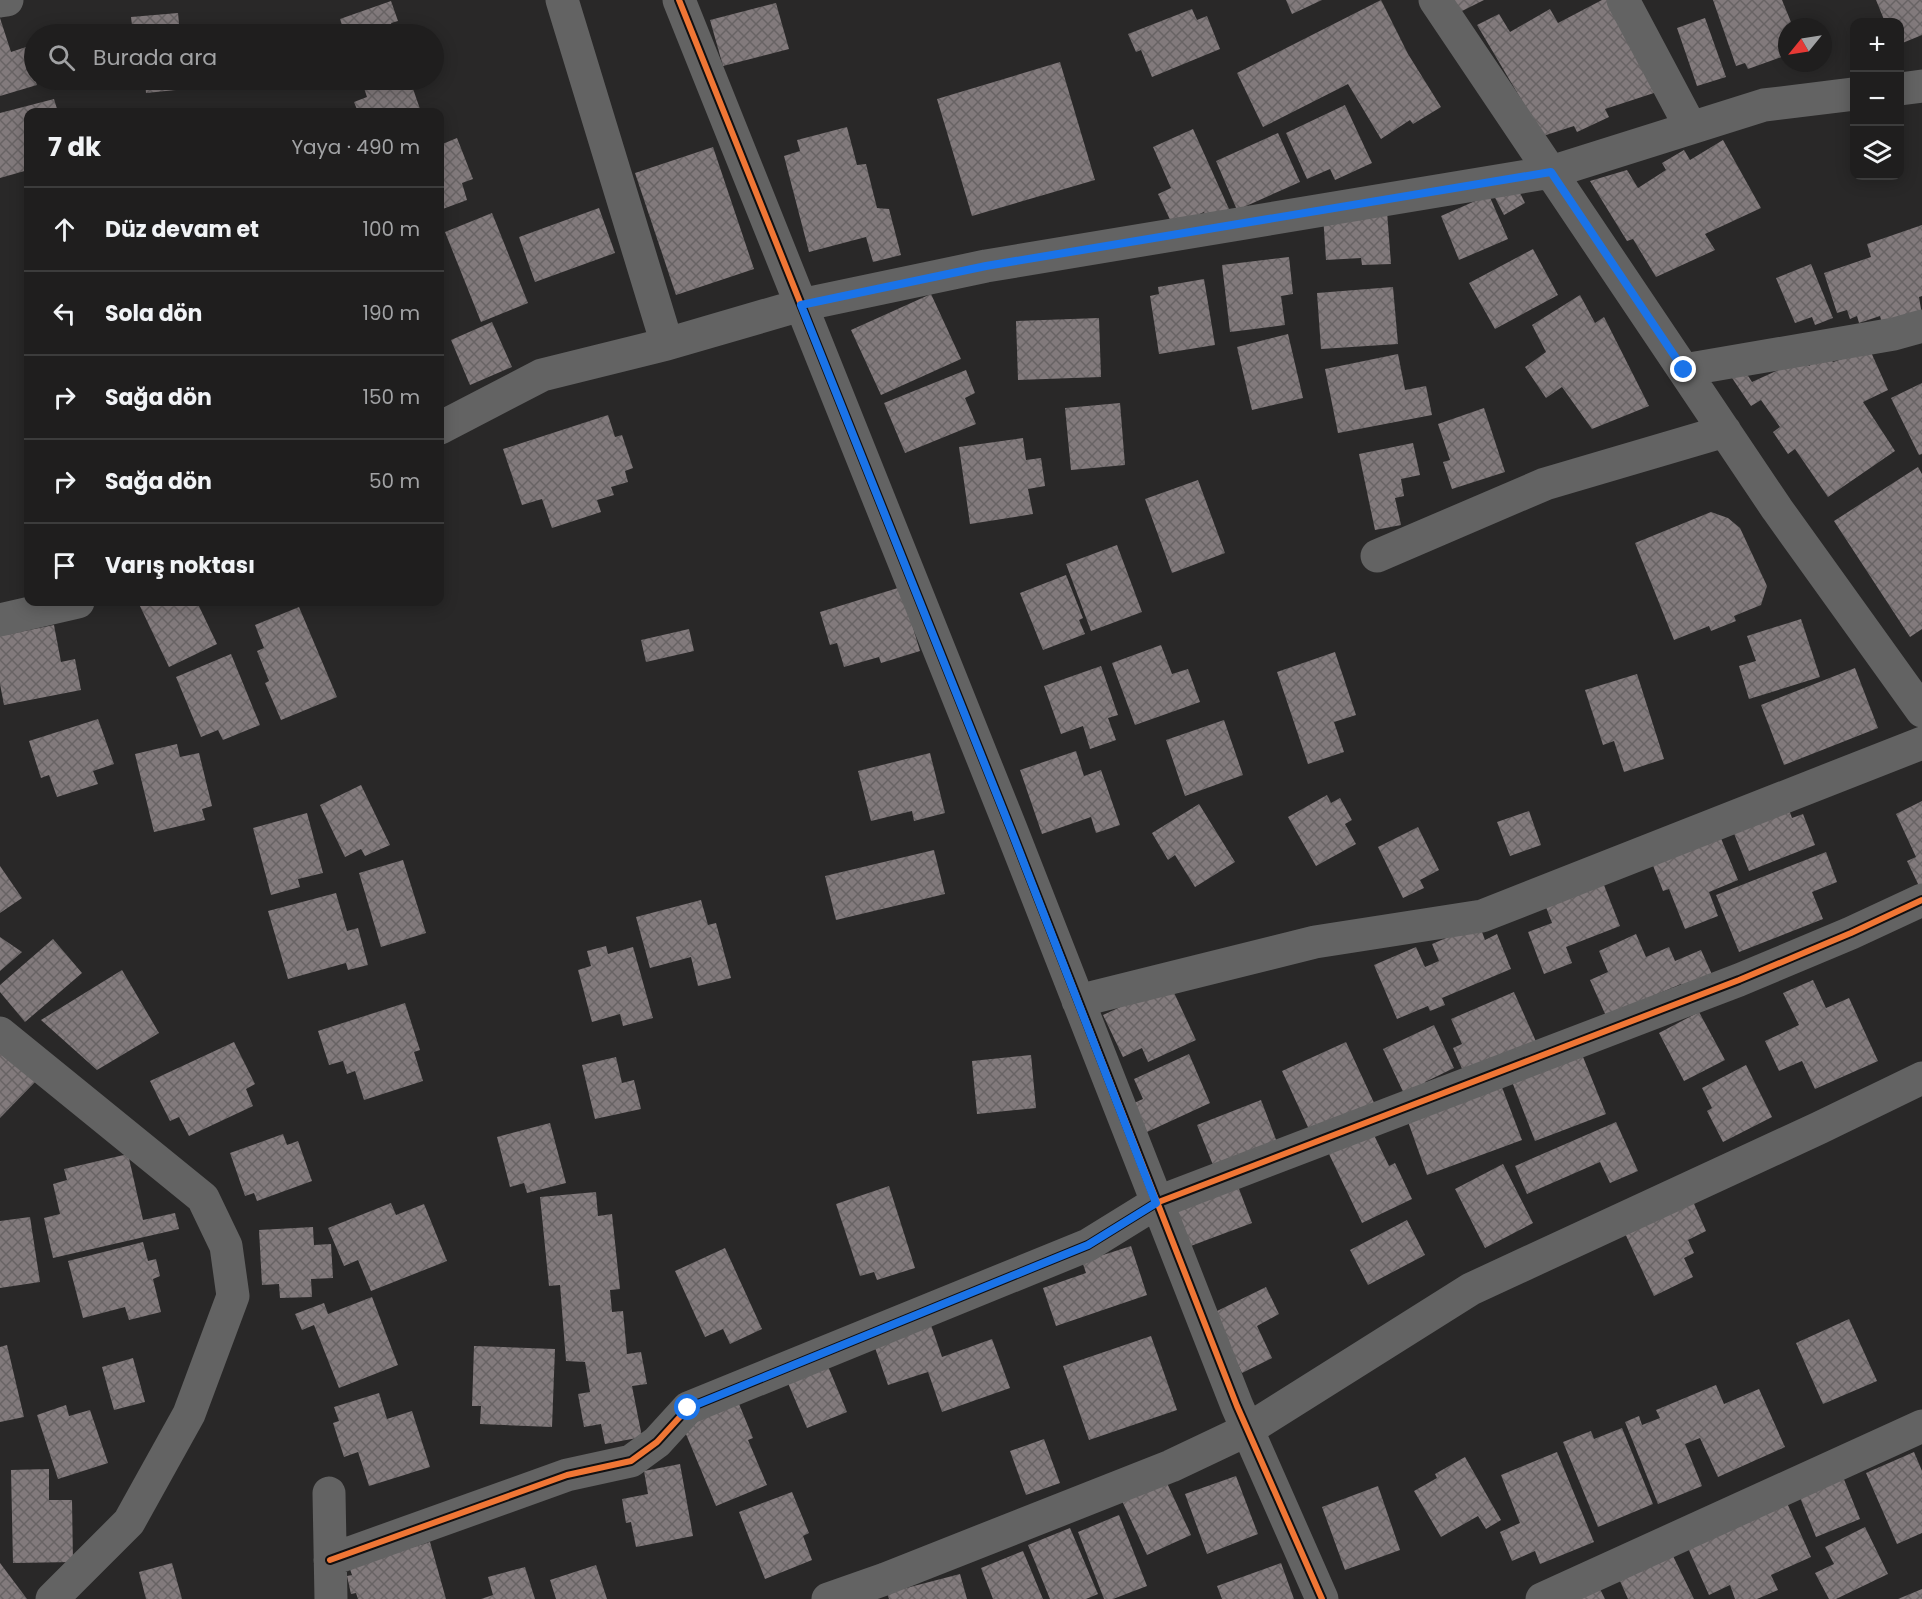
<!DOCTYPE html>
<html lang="tr">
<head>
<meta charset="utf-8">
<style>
  :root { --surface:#1f1e1e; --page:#2c2b2b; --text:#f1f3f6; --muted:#a1a2a4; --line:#3c3c3c }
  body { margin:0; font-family:Poppins,sans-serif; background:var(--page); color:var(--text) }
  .controls { position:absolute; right:18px; top:18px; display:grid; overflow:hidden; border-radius:12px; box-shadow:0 3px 15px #0003 }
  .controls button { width:54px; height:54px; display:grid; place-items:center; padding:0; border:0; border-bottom:2px solid var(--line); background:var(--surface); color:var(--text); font:30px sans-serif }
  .compass { position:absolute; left:1778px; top:18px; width:54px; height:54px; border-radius:50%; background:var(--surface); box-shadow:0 3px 15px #0003; rotate:240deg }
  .stop { position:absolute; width:18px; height:18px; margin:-14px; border:4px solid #1a73e8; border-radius:50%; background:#fff }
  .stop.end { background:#1a73e8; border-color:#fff; box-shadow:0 2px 6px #0008 }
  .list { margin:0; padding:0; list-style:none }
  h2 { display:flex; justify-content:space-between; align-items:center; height:78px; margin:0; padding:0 24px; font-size:26px }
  h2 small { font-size:20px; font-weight:400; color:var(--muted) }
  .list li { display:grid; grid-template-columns:39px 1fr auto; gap:18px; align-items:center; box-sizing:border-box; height:84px; padding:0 24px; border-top:2px solid var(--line) }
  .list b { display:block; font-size:22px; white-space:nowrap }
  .list em { font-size:20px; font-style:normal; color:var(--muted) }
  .icon { flex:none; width:33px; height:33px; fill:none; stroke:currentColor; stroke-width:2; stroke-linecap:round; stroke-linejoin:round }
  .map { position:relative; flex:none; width:1922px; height:1599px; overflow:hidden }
  .search { position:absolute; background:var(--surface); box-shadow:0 3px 15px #0003; left:24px; top:24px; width:420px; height:66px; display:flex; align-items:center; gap:15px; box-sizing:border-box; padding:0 21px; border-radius:33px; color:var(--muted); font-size:22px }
  .panel { position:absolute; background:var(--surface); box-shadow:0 3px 15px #0003; left:24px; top:108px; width:420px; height:498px; border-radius:12px }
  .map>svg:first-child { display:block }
</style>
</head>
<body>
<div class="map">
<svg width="1922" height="1599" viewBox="0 0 1922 1599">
  <defs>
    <pattern id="building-cross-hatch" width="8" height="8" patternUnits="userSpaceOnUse" patternTransform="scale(1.5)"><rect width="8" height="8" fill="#827a7c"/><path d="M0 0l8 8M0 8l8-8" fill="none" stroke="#686364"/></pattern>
  </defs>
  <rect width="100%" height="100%" fill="#292828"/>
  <path fill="url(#building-cross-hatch)" d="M1286,0H1322L1292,14Z
    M1381,0L1408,54L1441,107L1413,124L1410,120L1381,139L1348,84L1263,127L1237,73Z
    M1451,0H1484L1458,13Z
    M1602,0H1615L1657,92L1605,109L1609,117L1577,132L1574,126L1543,136L1477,25L1499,14L1510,32L1550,9L1558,23Z
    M1713,0H1782L1793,27H1787V55L1748,69L1745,63L1736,66Z
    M1876,0H1922V35L1900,44V22H1885Z
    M391,1L398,21L391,23L395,34H345L340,19Z
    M776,3L789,49L723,66L710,20Z
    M1192,9L1197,20L1207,16L1220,49L1152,77L1141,50L1136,52L1128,34Z
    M178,13L180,34H133L131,17Z
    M0,18L11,52L26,47L37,85L0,96Z
    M1705,18L1726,77L1697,86L1677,28Z
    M1060,62L1095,180L972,216L937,99Z
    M145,80H185L186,89L146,93Z
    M348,80H410L421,112H358L354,102L367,97L362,82L350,86Z
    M54,99L58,112H28V170L0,178V113Z
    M1345,105L1372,163L1335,180L1330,169L1307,179L1286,133Z
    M847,127L857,165L866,164L877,208L889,209L901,255L873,262L866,237L809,252L784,156L800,151L797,140Z
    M1193,129L1229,209L1206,219L1204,212L1173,226L1158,194L1171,188L1153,147Z
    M1278,133L1300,182L1237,210L1216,161Z
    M457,138L473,179L462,183L467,200L440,210V145Z
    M1723,140L1761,208L1705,234L1715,250L1656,277L1633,239L1627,241L1590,181L1627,170L1638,188L1666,170L1662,163L1684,150L1690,160Z
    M713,147L754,269L676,295L635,173Z
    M1514,181L1525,203L1504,215L1492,192Z
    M1489,195L1508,239L1459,260L1441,216Z
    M599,208L615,253L535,282L519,237Z
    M1387,211L1391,264L1362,265L1361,258L1326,260L1323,215Z
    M492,213L528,303L481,322L445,232Z
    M1922,225V296L1919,297L1922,315L1883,327L1880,316L1859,323L1857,316L1850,319L1847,310L1837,313L1824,273L1871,257L1867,244Z
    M1533,249L1558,295L1495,329L1469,283Z
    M1289,257L1293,294L1281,296L1285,325L1230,332L1222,265Z
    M1811,264L1833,318L1815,325L1812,317L1795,323L1776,278Z
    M1204,279L1215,345L1159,354L1150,296L1159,294L1158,287Z
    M1393,287L1398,344L1321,349L1317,293Z
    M931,294L961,359L881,395L851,330Z
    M1580,295L1595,323L1604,317L1649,406L1592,429L1562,387L1546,398L1525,367L1546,352L1532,325Z
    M1099,318L1101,377L1018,380L1016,321Z
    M492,322L512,367L470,385L451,340Z
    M1288,334L1303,398L1252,410L1237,347Z
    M1870,350L1888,390L1863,402L1895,451L1828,497L1795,449L1788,454L1773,432L1780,427L1761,400L1751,406L1728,372L1741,365L1752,382L1803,359L1809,366L1826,354L1833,362Z
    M1398,354L1405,390L1426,386L1432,415L1338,433L1325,369Z
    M966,370L975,393L965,398L976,424L905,453L884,403Z
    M1922,383V454L1919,455L1891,398Z
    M1120,403L1125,465L1071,470L1065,408Z
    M1484,408L1505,472L1452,489L1443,462L1450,460L1438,424Z
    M608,415L615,437L622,435L633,468L625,471L628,482L611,487L614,495L597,500L601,512L552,528L542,499L522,505L503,449Z
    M1023,438L1026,460L1041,458L1045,486L1028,489L1033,514L970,524L959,447Z
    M1413,443L1420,475L1401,479L1404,496L1395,498L1401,525L1375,530L1359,454Z
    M1918,467L1922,474V629L1910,637L1834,521Z
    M1198,480L1225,553L1172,573L1145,499Z
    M1711,512L1728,518L1740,528L1767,586L1761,605L1734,616L1736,621L1711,631L1709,626L1674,640L1635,543Z
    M1117,545L1142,612L1091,631L1066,564Z
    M1066,575L1083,618L1079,620L1085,634L1043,650L1020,593Z
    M901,587L920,651L881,663L879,657L844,667L837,643L830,645L820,612Z
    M138,602H197L217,644L169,667Z
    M299,607L337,697L281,720L265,683L269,681L257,651L264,648L255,625Z
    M1801,619L1820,677L1749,699L1739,666L1756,661L1747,636Z
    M54,625L61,662L75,659L81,690L4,705L0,684V636Z
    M689,629L694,651L646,662L641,640Z
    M1161,645L1172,674L1188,669L1200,702L1135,725L1112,663Z
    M1335,652L1356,715L1334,722L1344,752L1308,764L1277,672Z
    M231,654L260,725L223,740L218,730L201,737L176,677Z
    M1101,666L1118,715L1108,718L1116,740L1090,749L1083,726L1061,734L1044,686Z
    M1855,668L1878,728L1784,765L1761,705Z
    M1637,674L1664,759L1624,772L1614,741L1603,745L1585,690Z
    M98,719L114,764L93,771L98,784L57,797L49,775L41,778L29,741Z
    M1224,720L1243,775L1185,796L1166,740Z
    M177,744L180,757L199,753L212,806L202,809L205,820L154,832L135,754Z
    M1076,751L1084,776L1101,770L1120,825L1096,833L1091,817L1042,834L1020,770Z
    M930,753L945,813L914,821L912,811L871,821L858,771Z
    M361,785L390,845L365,856L361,849L345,857L320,805Z
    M1327,795L1331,803L1340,798L1352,820L1345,824L1356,844L1316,866L1288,817Z
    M1922,801V884L1919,886L1907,861L1916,857L1896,814Z
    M1199,804L1235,862L1195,887L1175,855L1168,860L1152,833Z
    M1787,804L1792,818L1803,814L1815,845L1749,871L1731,826Z
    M1529,811L1541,845L1510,856L1497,822Z
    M307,813L323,873L298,879L300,887L271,895L253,828Z
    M1418,827L1439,870L1420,880L1424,888L1403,898L1378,847Z
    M1718,831L1738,880L1709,892L1718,916L1685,929L1669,889L1663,891L1650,858Z
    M934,850L945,894L836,920L825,876Z
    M1826,852L1837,882L1812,892L1823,919L1739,952L1716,895Z
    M403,860L426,933L381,947L359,873Z
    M0,866L22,898L0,913Z
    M1602,880L1620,926L1566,947L1572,963L1544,974L1528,932L1552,923L1544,902Z
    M336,893L347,931L358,928L368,965L348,970L346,963L288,979L268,911Z
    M701,900L708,925L716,923L731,978L698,986L691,957L650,968L636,917Z
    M1479,924L1485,940L1497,934L1511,969L1442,998L1445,1005L1430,1011L1428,1006L1397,1019L1374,965L1416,947L1425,967L1439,961L1432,944Z
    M1636,934L1646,957L1669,947L1675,961L1701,950L1714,979L1684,992L1681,984L1606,1016L1590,980L1608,972L1599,951Z
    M0,937L22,952L0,971Z
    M53,939L82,973L25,1022L0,992V985Z
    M606,946L608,954L633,947L653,1018L623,1026L620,1014L592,1022L578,970L591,966L587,951Z
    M122,970L159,1033L97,1070L41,1020Z
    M1813,980L1826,1008L1849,998L1878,1061L1815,1089L1802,1061L1779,1071L1765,1041L1799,1025L1783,993Z
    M1170,984L1196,1040L1148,1062L1142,1048L1123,1057L1103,1015Z
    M1514,992L1538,1046L1466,1078L1453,1048L1462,1044L1451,1019Z
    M405,1003L420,1050L414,1052L423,1081L364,1100L355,1071L347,1074L343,1061L329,1065L318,1031Z
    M1699,1012L1725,1060L1684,1081L1659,1033Z
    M1434,1025L1454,1068L1425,1082L1427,1086L1405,1096L1383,1049Z
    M234,1042L255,1084L246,1089L253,1106L189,1136L179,1117L170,1121L150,1081Z
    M1346,1042L1376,1107L1312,1136L1282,1071Z
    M0,1045L36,1081L0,1118Z
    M1581,1052L1606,1114L1535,1141L1511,1079Z
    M1189,1054L1210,1103L1147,1132L1134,1103L1143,1099L1134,1079Z
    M1031,1055L1036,1108L977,1114L972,1061Z
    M616,1057L622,1083L634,1080L641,1109L595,1119L582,1065Z
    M1746,1065L1772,1117L1723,1142L1707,1111L1712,1108L1702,1088Z
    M1500,1082L1522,1140L1427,1175L1406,1116Z
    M1261,1100L1278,1145L1215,1170L1197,1125Z
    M1616,1122L1638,1171L1610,1183L1600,1162L1527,1194L1515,1166Z
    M550,1123L566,1183L527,1193L524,1183L510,1187L497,1137Z
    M1373,1133L1389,1166L1395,1163L1412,1199L1362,1223L1329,1154Z
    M283,1134L287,1145L298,1141L312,1181L257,1201L254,1193L245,1196L230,1153Z
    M128,1154L143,1220L175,1213L179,1229L53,1258L44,1218L60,1214L53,1184L67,1180L64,1169Z
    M1503,1164L1533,1223L1485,1248L1455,1189Z
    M1236,1181L1252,1223L1180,1250L1164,1208Z
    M889,1186L915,1268L877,1280L874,1272L860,1276L836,1204Z
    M596,1192L598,1216L612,1214L620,1289L610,1290L612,1312L623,1311L627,1354L641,1352L647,1384L632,1386L642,1437L605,1444L601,1424L584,1427L578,1394L590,1392L585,1362L566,1361L560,1285L549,1286L540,1197Z
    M1691,1197L1706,1231L1688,1240L1694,1253L1684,1258L1693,1277L1654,1296L1623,1229Z
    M391,1203L396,1215L424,1204L447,1261L371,1291L358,1260L344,1266L328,1228Z
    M30,1217L40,1282L0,1288V1221Z
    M1407,1220L1425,1255L1368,1285L1350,1250Z
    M313,1227L314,1245L331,1244L333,1278L311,1279L312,1297L280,1298L279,1284L262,1285L259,1230Z
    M143,1242L148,1261L156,1259L160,1276L153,1279L161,1312L129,1320L125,1307L83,1318L68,1261Z
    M1131,1246L1147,1295L1056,1326L1043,1288L1086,1273L1080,1255H1103Z
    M725,1248L762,1329L730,1344L723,1329L705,1337L675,1271Z
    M1266,1287L1279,1314L1257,1326L1272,1358L1242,1373L1213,1313Z
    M372,1297L398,1365L339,1388L314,1325L302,1330L295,1314L324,1303L328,1314Z
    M1849,1319L1877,1381L1823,1404L1796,1343Z
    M930,1322L942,1357L992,1339L1010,1388L942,1412L928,1372L888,1385L873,1342Z
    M1151,1336L1177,1410L1089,1440L1063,1366Z
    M7,1345L24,1417L0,1422V1347Z
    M474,1346L555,1349L552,1427L480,1424L481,1406H472Z
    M133,1358L145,1402L114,1410L102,1367Z
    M825,1359L847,1412L807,1428L785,1376Z
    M1716,1385L1724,1404L1759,1389L1785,1447L1718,1477L1700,1438L1685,1444L1702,1486L1658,1504L1625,1422L1639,1416L1642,1425L1660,1418L1656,1410Z
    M379,1393L387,1419L412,1411L430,1467L369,1486L358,1452L344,1457L333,1423L339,1421L334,1407Z
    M739,1404L753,1438L748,1440L767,1485L716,1506L683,1427Z
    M66,1405L69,1416L90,1410L108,1463L58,1479L37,1415Z
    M1622,1428L1653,1504L1598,1527L1563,1442L1591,1431L1594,1439Z
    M1044,1439L1060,1483L1026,1495L1010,1451Z
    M1557,1452L1594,1542L1540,1564L1535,1551L1512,1561L1500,1532L1520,1523L1501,1475Z
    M1914,1452L1922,1471V1533L1897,1544L1866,1473Z
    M1465,1457L1501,1520L1486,1529L1478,1516L1441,1537L1414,1491L1437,1478L1435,1474Z
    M680,1464L693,1536L636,1547L631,1522L626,1523L622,1499L648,1494L644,1471Z
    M49,1469V1500H72L73,1562L13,1563L11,1470Z
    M1841,1472L1860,1519L1816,1537L1797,1490Z
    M1236,1476L1258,1534L1207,1554L1185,1494Z
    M1166,1481L1191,1535L1147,1555L1122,1501Z
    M1378,1486L1400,1550L1345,1570L1322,1507Z
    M792,1492L809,1533L803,1536L812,1560L765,1579L739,1512Z
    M1787,1503L1811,1557L1771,1575L1778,1590L1757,1599H1735L1730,1585L1709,1595L1687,1546Z
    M1119,1515L1147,1586L1113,1599H1104L1078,1532Z
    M1865,1527L1888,1574L1836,1599H1829L1815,1573L1834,1564L1825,1547Z
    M1070,1528L1098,1594L1086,1599H1050L1028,1545Z
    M430,1542L446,1599H358L356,1593L351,1594L347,1576L352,1575L347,1561H368Z
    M1023,1551L1043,1599H993L981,1568Z
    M1673,1556L1694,1599H1628L1620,1581Z
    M0,1563L27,1599H0Z
    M172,1563L182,1599H146L139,1572Z
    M1281,1563L1294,1599H1222L1217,1586Z
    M596,1565L607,1599H556L550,1580Z
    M525,1567L535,1599H481L493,1595L488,1577Z
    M960,1574L967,1599H889L887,1593Z
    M1600,1589L1605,1599H1576Z
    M1922,1589V1599H1898Z"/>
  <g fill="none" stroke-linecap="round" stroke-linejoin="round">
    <path stroke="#636363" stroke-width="33" d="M562,0L667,344
      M679,0L1011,829L1237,1406L1322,1599
      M1435,0L1777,509L1922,711
      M1623,0L1691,128
      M0,1L7,0
      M1900,89L1922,86
      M1684,370L1894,334L1922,326
      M440,428L542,375L667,344L801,305L986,266L1551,172L1764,105L1854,94
      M1377,556L1545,484L1725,431
      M0,620L78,602
      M1078,1001L1315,942L1482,916L1922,743
      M0,1033L203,1198L226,1246L233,1296L189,1414L129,1522L52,1599
      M329,1493L331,1599
      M330,1560L567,1475L631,1461L657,1442L688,1408L1088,1245L1156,1203L1739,980L1851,933L1922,900
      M828,1599L885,1579L1171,1466L1247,1430L1471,1289L1819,1128L1922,1078
      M1542,1599L1922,1426"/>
    <defs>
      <path id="cycleway" d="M679,0L1011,829L1237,1406L1322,1599
        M330,1560L567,1475L631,1461L657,1442L688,1408L1088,1245L1156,1203L1739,980L1851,933L1922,900"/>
    </defs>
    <use href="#cycleway" stroke="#121011" stroke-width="10"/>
    <use href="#cycleway" stroke="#f07635" stroke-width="6"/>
  </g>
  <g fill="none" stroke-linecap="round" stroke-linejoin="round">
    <path stroke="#1a73e8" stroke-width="8" d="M688,1408L1088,1245L1156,1203L1011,830L801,305L986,266L1551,172L1684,370"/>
  </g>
</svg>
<div class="controls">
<button>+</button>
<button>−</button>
<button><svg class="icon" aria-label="layers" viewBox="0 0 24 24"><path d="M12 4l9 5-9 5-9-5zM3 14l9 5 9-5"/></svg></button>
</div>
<svg class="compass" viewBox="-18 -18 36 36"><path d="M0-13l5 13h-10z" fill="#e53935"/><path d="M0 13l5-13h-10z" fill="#a1a2a4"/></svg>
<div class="stop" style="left:688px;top:1408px"></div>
<div class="stop end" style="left:1684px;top:370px"></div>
<div class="search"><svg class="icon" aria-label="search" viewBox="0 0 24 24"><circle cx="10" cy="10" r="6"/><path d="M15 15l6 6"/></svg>Burada ara</div>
<section class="panel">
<h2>7 dk<small>Yaya · 490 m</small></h2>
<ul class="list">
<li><svg class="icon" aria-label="ahead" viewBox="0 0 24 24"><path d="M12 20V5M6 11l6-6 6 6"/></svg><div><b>Düz devam et</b></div><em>100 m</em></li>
<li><svg class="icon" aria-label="left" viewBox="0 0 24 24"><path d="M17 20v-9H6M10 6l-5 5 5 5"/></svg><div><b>Sola dön</b></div><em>190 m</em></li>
<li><svg class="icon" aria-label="right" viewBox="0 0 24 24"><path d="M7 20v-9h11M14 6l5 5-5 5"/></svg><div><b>Sağa dön</b></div><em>150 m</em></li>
<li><svg class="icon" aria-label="right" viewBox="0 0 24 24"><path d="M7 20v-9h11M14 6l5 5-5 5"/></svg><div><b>Sağa dön</b></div><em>50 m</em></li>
<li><svg class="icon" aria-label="arrive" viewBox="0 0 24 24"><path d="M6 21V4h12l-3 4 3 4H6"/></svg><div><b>Varış noktası</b></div></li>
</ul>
</section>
</div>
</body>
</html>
